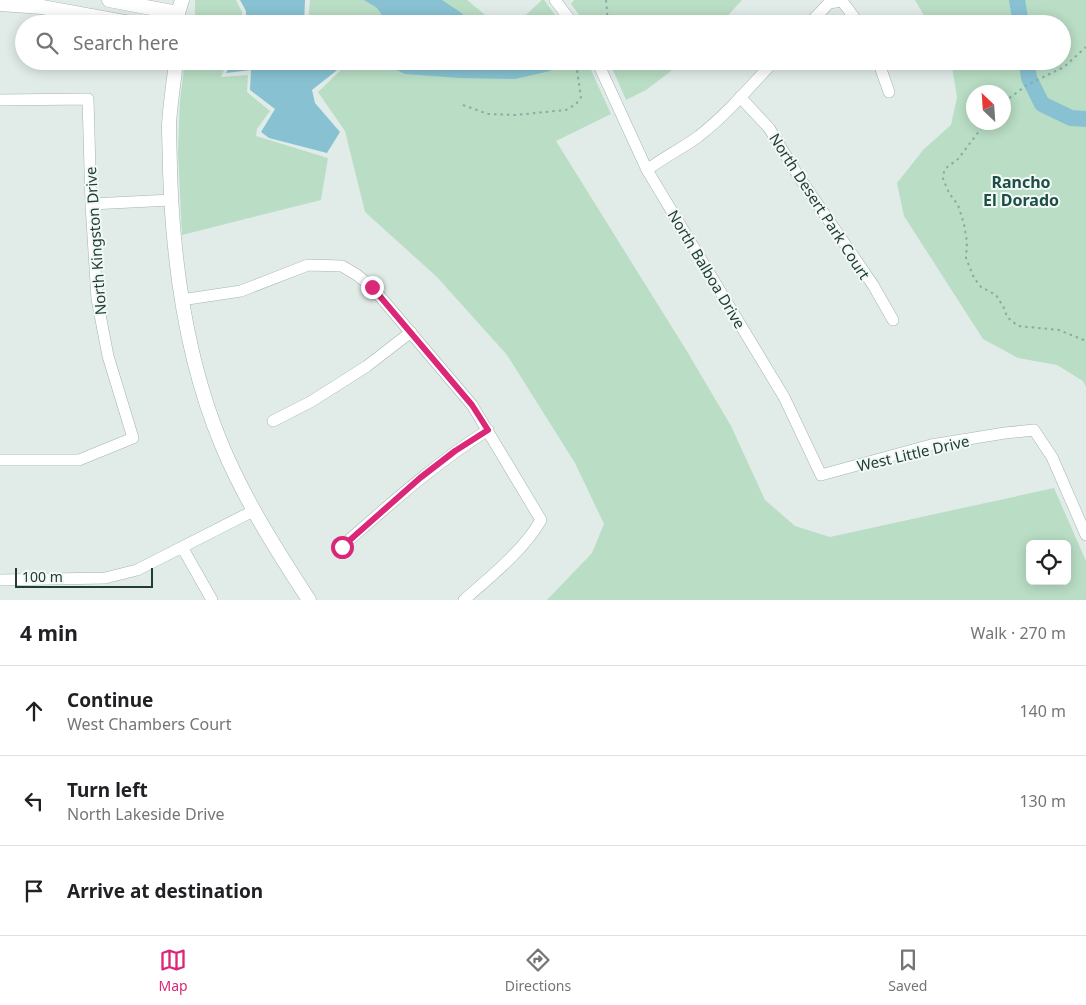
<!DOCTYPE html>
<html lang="en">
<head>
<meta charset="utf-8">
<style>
  :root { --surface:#fff; --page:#f6f6f6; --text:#202124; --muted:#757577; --line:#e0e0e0; --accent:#db2777 }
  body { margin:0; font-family:"Noto Sans",sans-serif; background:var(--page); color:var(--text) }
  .controls { position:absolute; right:15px; bottom:15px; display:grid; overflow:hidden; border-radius:8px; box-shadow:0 2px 12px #0003 }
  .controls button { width:45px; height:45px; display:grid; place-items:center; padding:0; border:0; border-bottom:1px solid var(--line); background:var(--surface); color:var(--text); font:25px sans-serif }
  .compass { position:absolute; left:966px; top:85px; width:45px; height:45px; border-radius:50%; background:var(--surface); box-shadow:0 2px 12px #0003; rotate:335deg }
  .scale { position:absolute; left:15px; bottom:12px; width:138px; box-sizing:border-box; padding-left:5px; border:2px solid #213d37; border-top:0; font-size:14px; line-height:18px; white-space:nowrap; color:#213d37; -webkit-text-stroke:4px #f1f8f5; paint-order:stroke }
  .stop { position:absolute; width:15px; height:15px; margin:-11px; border:4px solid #db2777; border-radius:50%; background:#fff }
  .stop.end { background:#db2777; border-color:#fff; box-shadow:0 1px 5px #0008 }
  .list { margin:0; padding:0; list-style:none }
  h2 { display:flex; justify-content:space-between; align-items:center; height:65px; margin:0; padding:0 20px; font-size:21px }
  h2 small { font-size:16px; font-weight:400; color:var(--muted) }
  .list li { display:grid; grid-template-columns:32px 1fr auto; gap:15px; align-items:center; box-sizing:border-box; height:90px; padding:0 20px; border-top:1px solid var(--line) }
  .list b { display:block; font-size:19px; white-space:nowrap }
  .list p { margin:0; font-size:16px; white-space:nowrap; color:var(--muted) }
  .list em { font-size:16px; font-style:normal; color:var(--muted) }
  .icon { flex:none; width:28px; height:28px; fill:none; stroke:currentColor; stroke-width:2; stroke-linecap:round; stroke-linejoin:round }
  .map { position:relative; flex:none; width:1086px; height:600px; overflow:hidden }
  .search { position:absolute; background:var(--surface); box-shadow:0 2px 12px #0003; left:15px; right:15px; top:15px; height:55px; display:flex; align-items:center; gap:12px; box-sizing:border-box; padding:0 18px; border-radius:28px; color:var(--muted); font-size:19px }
  .sheet { height:335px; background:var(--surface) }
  nav { display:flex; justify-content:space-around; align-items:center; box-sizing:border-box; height:70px; border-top:1px solid var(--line); background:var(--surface); font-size:14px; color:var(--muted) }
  nav a { display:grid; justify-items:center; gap:2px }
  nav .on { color:var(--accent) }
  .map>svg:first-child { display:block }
</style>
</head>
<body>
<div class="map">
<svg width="1086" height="600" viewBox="0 0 1086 600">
  <rect width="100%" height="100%" fill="#e1ece8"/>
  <path fill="#b9ddc5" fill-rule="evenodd" d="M195,0H236L242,12V19L235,21L234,24H195Z
    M310,0H467L496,24H308Z
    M542,0H544L562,24H516Z
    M574,0H742L720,24H586L571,4Z
    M915,0H1086V387L1083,381L1057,365L1018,358L983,339L904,216L897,183L924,149L951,125L957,97L951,61H1062V24H929ZM974,92H1004V122H974Z
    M185,61H228L221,77L248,75L247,92L270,111L257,129L256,136L328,158L321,200L182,235L178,151L180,101Z
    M342,61H587L611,114L556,141L688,353L731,426L765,500L795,526L830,537L1054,488L1086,561V600H547L592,553L604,524L575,463L507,355L437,277L365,212L345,131L318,92L344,67ZM1030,544H1067V581H1030Z
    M609,61H684L646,90L626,100Z"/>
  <path fill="#88c2d2" d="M240,0H305L304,24H243L246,23V11Z
    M364,0H442L460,12L473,24H388L377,8Z
    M232,61H339L341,67L312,90L315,103L340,132L327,153L269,138L261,132L275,109L250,90L251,70L226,73Z
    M378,61H560V62L550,71L515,79L460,78L405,74Z"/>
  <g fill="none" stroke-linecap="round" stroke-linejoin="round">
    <path stroke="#88c2d2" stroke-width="16" d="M1017,0L1021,24
      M1027,61L1029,78L1042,104L1071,118L1086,119"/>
    <defs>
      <path id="minor" d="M555,0L573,24
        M809,24L829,3L842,1L859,24
        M597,61L647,170L784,397L821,475L931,445L1005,433L1034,430L1052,457L1086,535
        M878,61L889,92
        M740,97L769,128L799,177L873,285L893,320
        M0,100L88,99L91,204L97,299L108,356L133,438L79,460H0
        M647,170C664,157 683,148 699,136C727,114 750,87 774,61
        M91,204L171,200
        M181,300L241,291L308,265L342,266L357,275L372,287L472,405L541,520C524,550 490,577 464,600
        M273,421L312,401L367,366L411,332
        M182,547L212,600
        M341,547C389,505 434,464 488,430
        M0,580L105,578L137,570L253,511"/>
      <path id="tertiary" d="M109,0L178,13
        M0,4L42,7L135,24
        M178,24V13L182,0
        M176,61C174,82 170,104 169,125C169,140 170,156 170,171C173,265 186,361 223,448C246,502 277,551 309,600"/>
    </defs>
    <use href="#minor" stroke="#a4b4af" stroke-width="12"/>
    <use href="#tertiary" stroke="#a4b4af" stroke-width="15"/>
    <path stroke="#81b0a4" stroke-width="2" stroke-dasharray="2.5 4" stroke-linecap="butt" d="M606,0L608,24
      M1004,102L1027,85L1064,67L1086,47
      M463,105L488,114L515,115L566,110L576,104L581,97L577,70L583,61
      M986,122L958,159L946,168L944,172L943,179L949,193L958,205L964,224L967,242L966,258L974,278L981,287L996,295L1004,308L1007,317L1018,326L1059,330L1086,341"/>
    <use href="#minor" stroke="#fff" stroke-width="11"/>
    <use href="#tertiary" stroke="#fff" stroke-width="14"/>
  </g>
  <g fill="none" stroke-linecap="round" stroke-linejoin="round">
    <path stroke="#db2777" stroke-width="6" d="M342,547L420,478L455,451L488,430L472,405L372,287"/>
  </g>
  <g text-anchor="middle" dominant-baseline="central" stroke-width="4" stroke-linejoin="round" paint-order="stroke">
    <g font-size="15" fill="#213d37" stroke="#f1f8f5">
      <text transform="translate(820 206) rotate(57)">North Desert Park Court</text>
      <text transform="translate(95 241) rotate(-94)">North Kingston Drive</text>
      <text transform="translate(707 269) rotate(59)">North Balboa Drive</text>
      <text transform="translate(913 453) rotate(-13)">West Little Drive</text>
    </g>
    <g font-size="16" font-weight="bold" fill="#1d4f46" stroke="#f1f8f5">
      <text x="1021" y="182">Rancho<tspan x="1021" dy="18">El Dorado</tspan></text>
    </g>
  </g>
</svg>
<div class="controls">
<button><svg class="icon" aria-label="locate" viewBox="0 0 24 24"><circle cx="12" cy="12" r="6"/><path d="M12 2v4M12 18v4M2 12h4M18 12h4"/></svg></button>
</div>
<svg class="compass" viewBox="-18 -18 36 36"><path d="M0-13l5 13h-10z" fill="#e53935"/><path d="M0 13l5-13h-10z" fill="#757577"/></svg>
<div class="scale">100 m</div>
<div class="stop" style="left:342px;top:547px"></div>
<div class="stop end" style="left:372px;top:287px"></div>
<div class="search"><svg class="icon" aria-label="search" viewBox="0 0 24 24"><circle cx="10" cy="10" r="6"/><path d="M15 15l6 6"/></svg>Search here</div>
</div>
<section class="sheet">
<h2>4 min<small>Walk · 270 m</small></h2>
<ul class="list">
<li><svg class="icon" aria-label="ahead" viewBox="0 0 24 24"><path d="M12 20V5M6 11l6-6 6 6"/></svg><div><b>Continue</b><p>West Chambers Court</p></div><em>140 m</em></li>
<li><svg class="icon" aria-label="left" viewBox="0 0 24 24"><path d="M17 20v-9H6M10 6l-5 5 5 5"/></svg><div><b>Turn left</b><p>North Lakeside Drive</p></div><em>130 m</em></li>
<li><svg class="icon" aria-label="arrive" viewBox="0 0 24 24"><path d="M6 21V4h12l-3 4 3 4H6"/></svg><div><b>Arrive at destination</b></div></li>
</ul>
</section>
<nav>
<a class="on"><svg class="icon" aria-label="map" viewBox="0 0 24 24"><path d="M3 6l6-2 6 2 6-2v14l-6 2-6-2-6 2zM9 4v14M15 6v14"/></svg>Map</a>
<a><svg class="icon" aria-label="directions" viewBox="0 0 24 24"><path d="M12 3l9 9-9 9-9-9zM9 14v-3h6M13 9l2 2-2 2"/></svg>Directions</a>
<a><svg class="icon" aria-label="saved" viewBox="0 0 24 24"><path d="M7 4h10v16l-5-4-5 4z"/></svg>Saved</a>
</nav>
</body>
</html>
